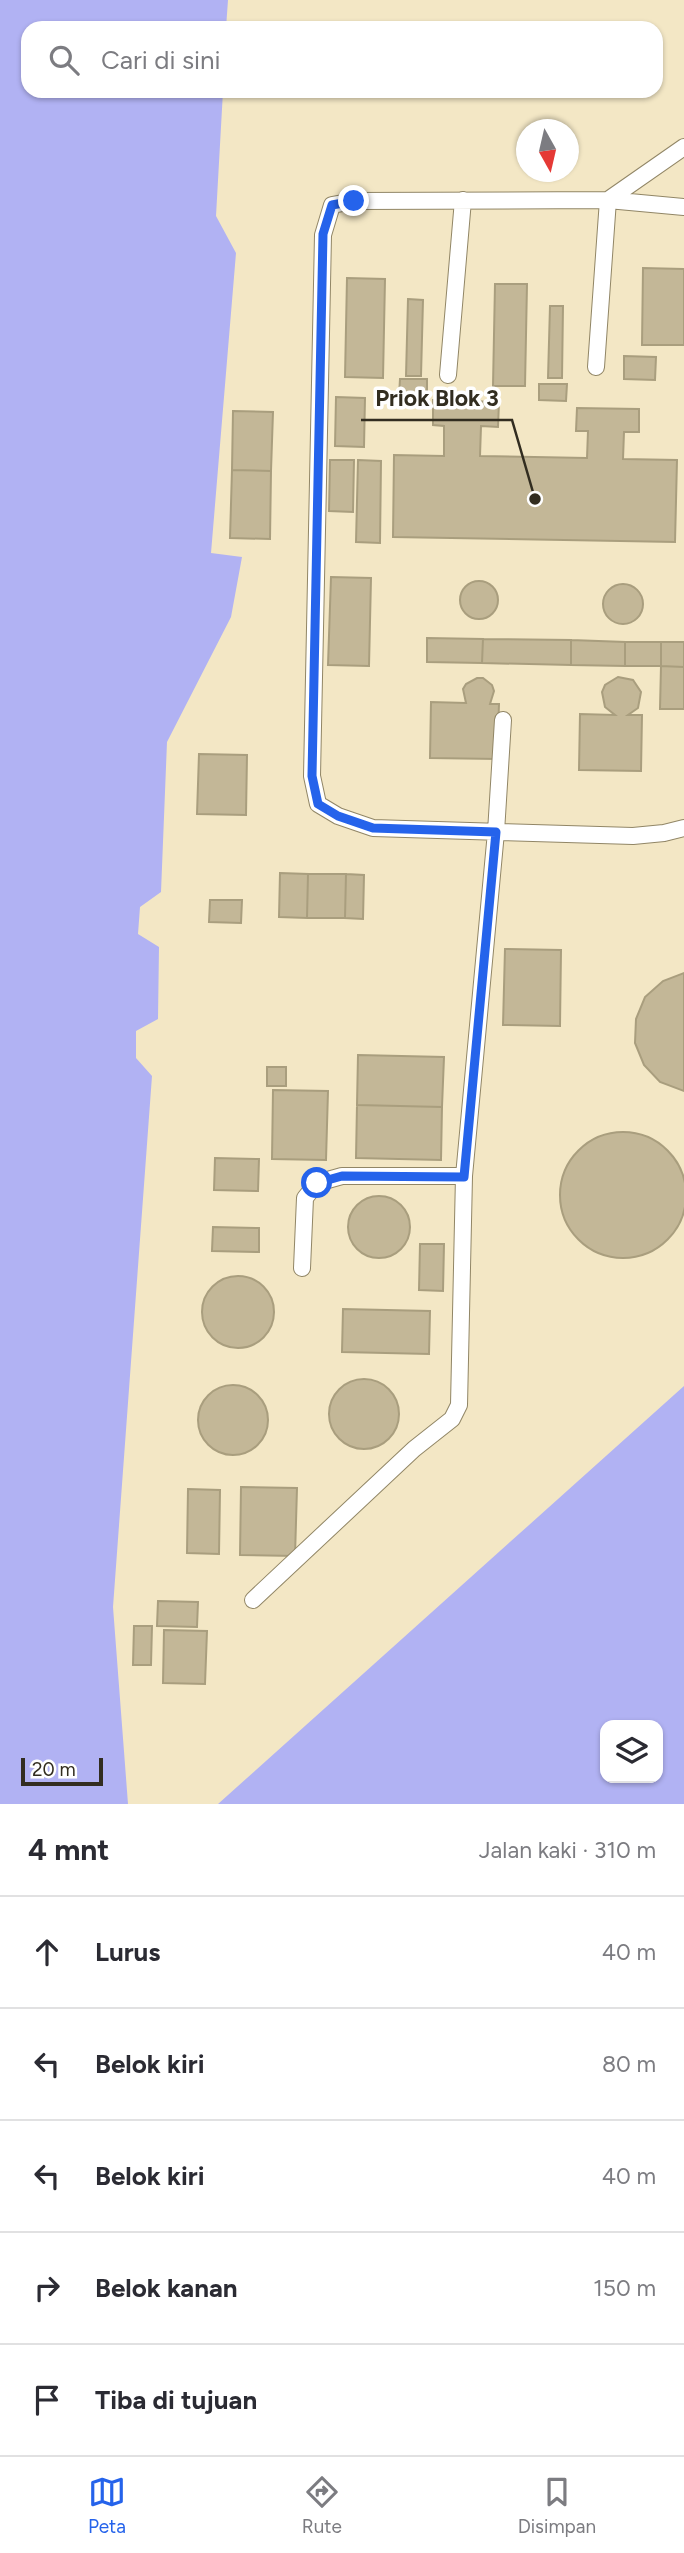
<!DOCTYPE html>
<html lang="id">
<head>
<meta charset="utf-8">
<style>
  :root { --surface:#fff; --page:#f7f7f7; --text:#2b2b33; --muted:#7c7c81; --line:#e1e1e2; --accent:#2563eb }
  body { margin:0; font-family:Figtree,sans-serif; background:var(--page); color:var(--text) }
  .controls { position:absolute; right:21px; bottom:21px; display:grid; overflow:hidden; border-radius:14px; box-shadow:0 2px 5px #0004 }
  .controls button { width:63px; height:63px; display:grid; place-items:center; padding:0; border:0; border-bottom:2px solid var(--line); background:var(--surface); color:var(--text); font:35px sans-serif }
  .compass { position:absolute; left:516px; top:119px; width:63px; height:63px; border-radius:50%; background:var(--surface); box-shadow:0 2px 5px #0004; rotate:172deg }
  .scale { position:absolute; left:21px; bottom:18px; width:82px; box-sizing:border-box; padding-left:7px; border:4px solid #322d20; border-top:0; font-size:19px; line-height:24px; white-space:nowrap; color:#322d20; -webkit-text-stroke:5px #fff; paint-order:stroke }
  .stop { position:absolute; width:21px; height:21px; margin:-16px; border:5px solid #2563eb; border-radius:50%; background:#fff }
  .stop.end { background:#2563eb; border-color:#fff; box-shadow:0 2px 7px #0008 }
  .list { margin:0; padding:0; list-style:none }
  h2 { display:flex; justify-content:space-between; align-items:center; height:91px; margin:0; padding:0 28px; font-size:30px }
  h2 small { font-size:23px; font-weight:400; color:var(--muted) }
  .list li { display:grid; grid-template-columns:46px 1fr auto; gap:21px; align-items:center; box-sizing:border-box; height:112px; padding:0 28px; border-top:2px solid var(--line) }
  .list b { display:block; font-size:26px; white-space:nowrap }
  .list em { font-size:23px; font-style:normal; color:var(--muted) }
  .icon { flex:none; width:38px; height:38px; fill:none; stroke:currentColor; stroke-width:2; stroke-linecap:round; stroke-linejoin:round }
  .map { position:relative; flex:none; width:684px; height:1804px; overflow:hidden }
  .search { position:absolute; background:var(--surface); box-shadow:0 2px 5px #0004; left:21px; right:21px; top:21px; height:77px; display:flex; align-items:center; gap:18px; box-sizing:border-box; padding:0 24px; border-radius:21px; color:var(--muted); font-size:26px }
  .sheet { height:651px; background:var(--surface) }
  nav { display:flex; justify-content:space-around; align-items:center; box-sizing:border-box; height:98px; border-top:2px solid var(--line); background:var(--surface); font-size:19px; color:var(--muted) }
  nav a { display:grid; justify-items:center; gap:4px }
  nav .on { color:var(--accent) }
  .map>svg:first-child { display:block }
</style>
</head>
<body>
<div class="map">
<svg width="684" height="1804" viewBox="0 0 684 1804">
  <rect width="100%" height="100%" fill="#f3e7c5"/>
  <path fill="#b1b2f3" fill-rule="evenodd" d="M0,0H228L226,28H28V91H223L216,216L236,253L211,553L242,557L231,617L167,742L161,892L140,907L138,934L159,947L158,1019L136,1031V1058L152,1076L113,1607L128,1804H0Z
    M684,1386V1804H218ZM605,1725H658V1778H605Z"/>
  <path fill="#c3b797" stroke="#a99e7e" stroke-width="2" d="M643,268L684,269V345H642Z
    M347,278L385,279L383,378L345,377Z
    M495,284H527L525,386H493Z
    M408,299L423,300L421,376H406Z
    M550,306H563L562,378H548Z
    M624,356L656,357L655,380L624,379Z
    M400,379H427V397L399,396Z
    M539,384H567L566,401L539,400Z
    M336,397L365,398L364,447L335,446Z
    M433,400L499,402L498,427L481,426L480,456L587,458L588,431H576L577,408L639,409V432H624L623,459L677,460L675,542L393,537L394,455L444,456V426L433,425Z
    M233,411L273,412L271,471L232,470Z
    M330,460H354L353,512L329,511Z
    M358,460L381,461L380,543L356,542Z
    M232,470L271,471L270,539L230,538Z
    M331,577L371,578L369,666L328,665Z
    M460 600a19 19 0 1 1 38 0a19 19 0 1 1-38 0Z
    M603 604a20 20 0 1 1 40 0a20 20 0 1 1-40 0Z
    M427,638L483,639L482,663L427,662Z
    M483,639L571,640V665L482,663Z
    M571,640L625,642V666L571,665Z
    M625,642H661V666H625Z
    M661,642H684V667L661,666Z
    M661,666L684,667V709H660Z
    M618,677L633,680L641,692L638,708L628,715H642L641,771L579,770L580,714L615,715L605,707L602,692L605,685Z
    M477,678H483L492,685L494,691L490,704H499L497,759L430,758L431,702L466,703L463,689L466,684Z
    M199,754L247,755L246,815L197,814Z
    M280,873L308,874L307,918L279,917Z
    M308,874H346L345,918H307Z
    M346,874L364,875L363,919L345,918Z
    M210,900H242L241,923L209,922Z
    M505,949L561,950L560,1026L503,1025Z
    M684,973V1091L660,1082L644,1065L635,1043L636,1019L645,997L663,981Z
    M358,1055L444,1057L442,1107L357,1105Z
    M267,1067H286V1086H267Z
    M273,1090L328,1091L326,1160L272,1159Z
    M357,1105L442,1107L441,1160L356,1158Z
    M560 1195a63 63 0 1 1 126 0a63 63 0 1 1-126 0Z
    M215,1158L259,1159L258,1191L214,1190Z
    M348 1227a31 31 0 1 1 62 0a31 31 0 1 1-62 0Z
    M213,1227L259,1228V1252L212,1251Z
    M420,1244H444L443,1291L419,1290Z
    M202 1312a36 36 0 1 1 72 0a36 36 0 1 1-72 0Z
    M343,1309L430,1311L429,1354L342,1352Z
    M329 1414a35 35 0 1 1 70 0a35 35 0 1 1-70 0Z
    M198 1420a35 35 0 1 1 70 0a35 35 0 1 1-70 0Z
    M241,1487L297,1488L295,1556L240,1555Z
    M188,1489L220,1490L219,1554L187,1553Z
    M158,1601L198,1602L197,1627L157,1626Z
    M134,1626H152L151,1665H133Z
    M164,1630L207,1631L205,1684L163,1683Z"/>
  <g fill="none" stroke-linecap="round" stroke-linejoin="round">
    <defs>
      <path id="service" d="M608,200L684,147
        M684,207L608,200L354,201L332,205L323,235L312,776L318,804L338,816L373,828L633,836L664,833L684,828
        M596,367L608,200
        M448,375L463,200
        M302,1268L305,1198L317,1183L342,1176H464
        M253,1600L414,1449L452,1419L459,1405L464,1176L496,832L503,720"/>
    </defs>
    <use href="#service" stroke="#918666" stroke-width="18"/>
    <use href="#service" stroke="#fff" stroke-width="16"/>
  </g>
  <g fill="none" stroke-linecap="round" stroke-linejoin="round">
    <path stroke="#2563eb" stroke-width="9" d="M317,1183L342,1176L464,1177L496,832L373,828L338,816L318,804L312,776L323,234L332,205L354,201"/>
  </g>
  <path fill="none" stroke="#322d20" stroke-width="2.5" d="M535 499L512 420H361"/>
  <circle fill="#322d20" stroke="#fff" stroke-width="2.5" cx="535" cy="499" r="7"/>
  <g font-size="23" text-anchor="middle" font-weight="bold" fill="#322d20" stroke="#fff" stroke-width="7" stroke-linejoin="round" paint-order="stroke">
    <text x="437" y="406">Priok Blok 3</text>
  </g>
</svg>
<div class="controls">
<button><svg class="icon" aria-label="layers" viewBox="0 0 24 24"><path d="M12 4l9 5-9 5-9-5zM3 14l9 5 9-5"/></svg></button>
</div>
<svg class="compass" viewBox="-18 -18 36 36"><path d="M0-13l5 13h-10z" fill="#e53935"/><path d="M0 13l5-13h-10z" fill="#7c7c81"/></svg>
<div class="scale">20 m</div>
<div class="stop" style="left:317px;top:1183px"></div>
<div class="stop end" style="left:354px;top:201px"></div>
<div class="search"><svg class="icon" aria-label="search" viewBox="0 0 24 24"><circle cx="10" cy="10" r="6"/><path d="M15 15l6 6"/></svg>Cari di sini</div>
</div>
<section class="sheet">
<h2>4 mnt<small>Jalan kaki · 310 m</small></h2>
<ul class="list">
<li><svg class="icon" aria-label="ahead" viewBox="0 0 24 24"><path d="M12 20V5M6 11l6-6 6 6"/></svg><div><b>Lurus</b></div><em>40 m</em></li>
<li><svg class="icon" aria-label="left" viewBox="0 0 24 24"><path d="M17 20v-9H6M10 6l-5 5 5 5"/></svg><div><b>Belok kiri</b></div><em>80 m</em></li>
<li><svg class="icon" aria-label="left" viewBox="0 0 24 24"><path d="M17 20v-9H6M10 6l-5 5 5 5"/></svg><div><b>Belok kiri</b></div><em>40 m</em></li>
<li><svg class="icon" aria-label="right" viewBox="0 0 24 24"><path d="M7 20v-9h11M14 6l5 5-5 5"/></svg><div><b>Belok kanan</b></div><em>150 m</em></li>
<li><svg class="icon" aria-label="arrive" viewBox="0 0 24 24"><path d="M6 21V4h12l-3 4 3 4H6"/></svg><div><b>Tiba di tujuan</b></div></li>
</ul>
</section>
<nav>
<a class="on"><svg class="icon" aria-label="map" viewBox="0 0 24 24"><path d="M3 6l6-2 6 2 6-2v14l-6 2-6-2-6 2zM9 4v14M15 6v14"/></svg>Peta</a>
<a><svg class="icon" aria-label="directions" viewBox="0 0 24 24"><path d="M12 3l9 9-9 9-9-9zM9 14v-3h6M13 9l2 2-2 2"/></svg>Rute</a>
<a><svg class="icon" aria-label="saved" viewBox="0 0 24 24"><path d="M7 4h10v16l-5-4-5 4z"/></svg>Disimpan</a>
</nav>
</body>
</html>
